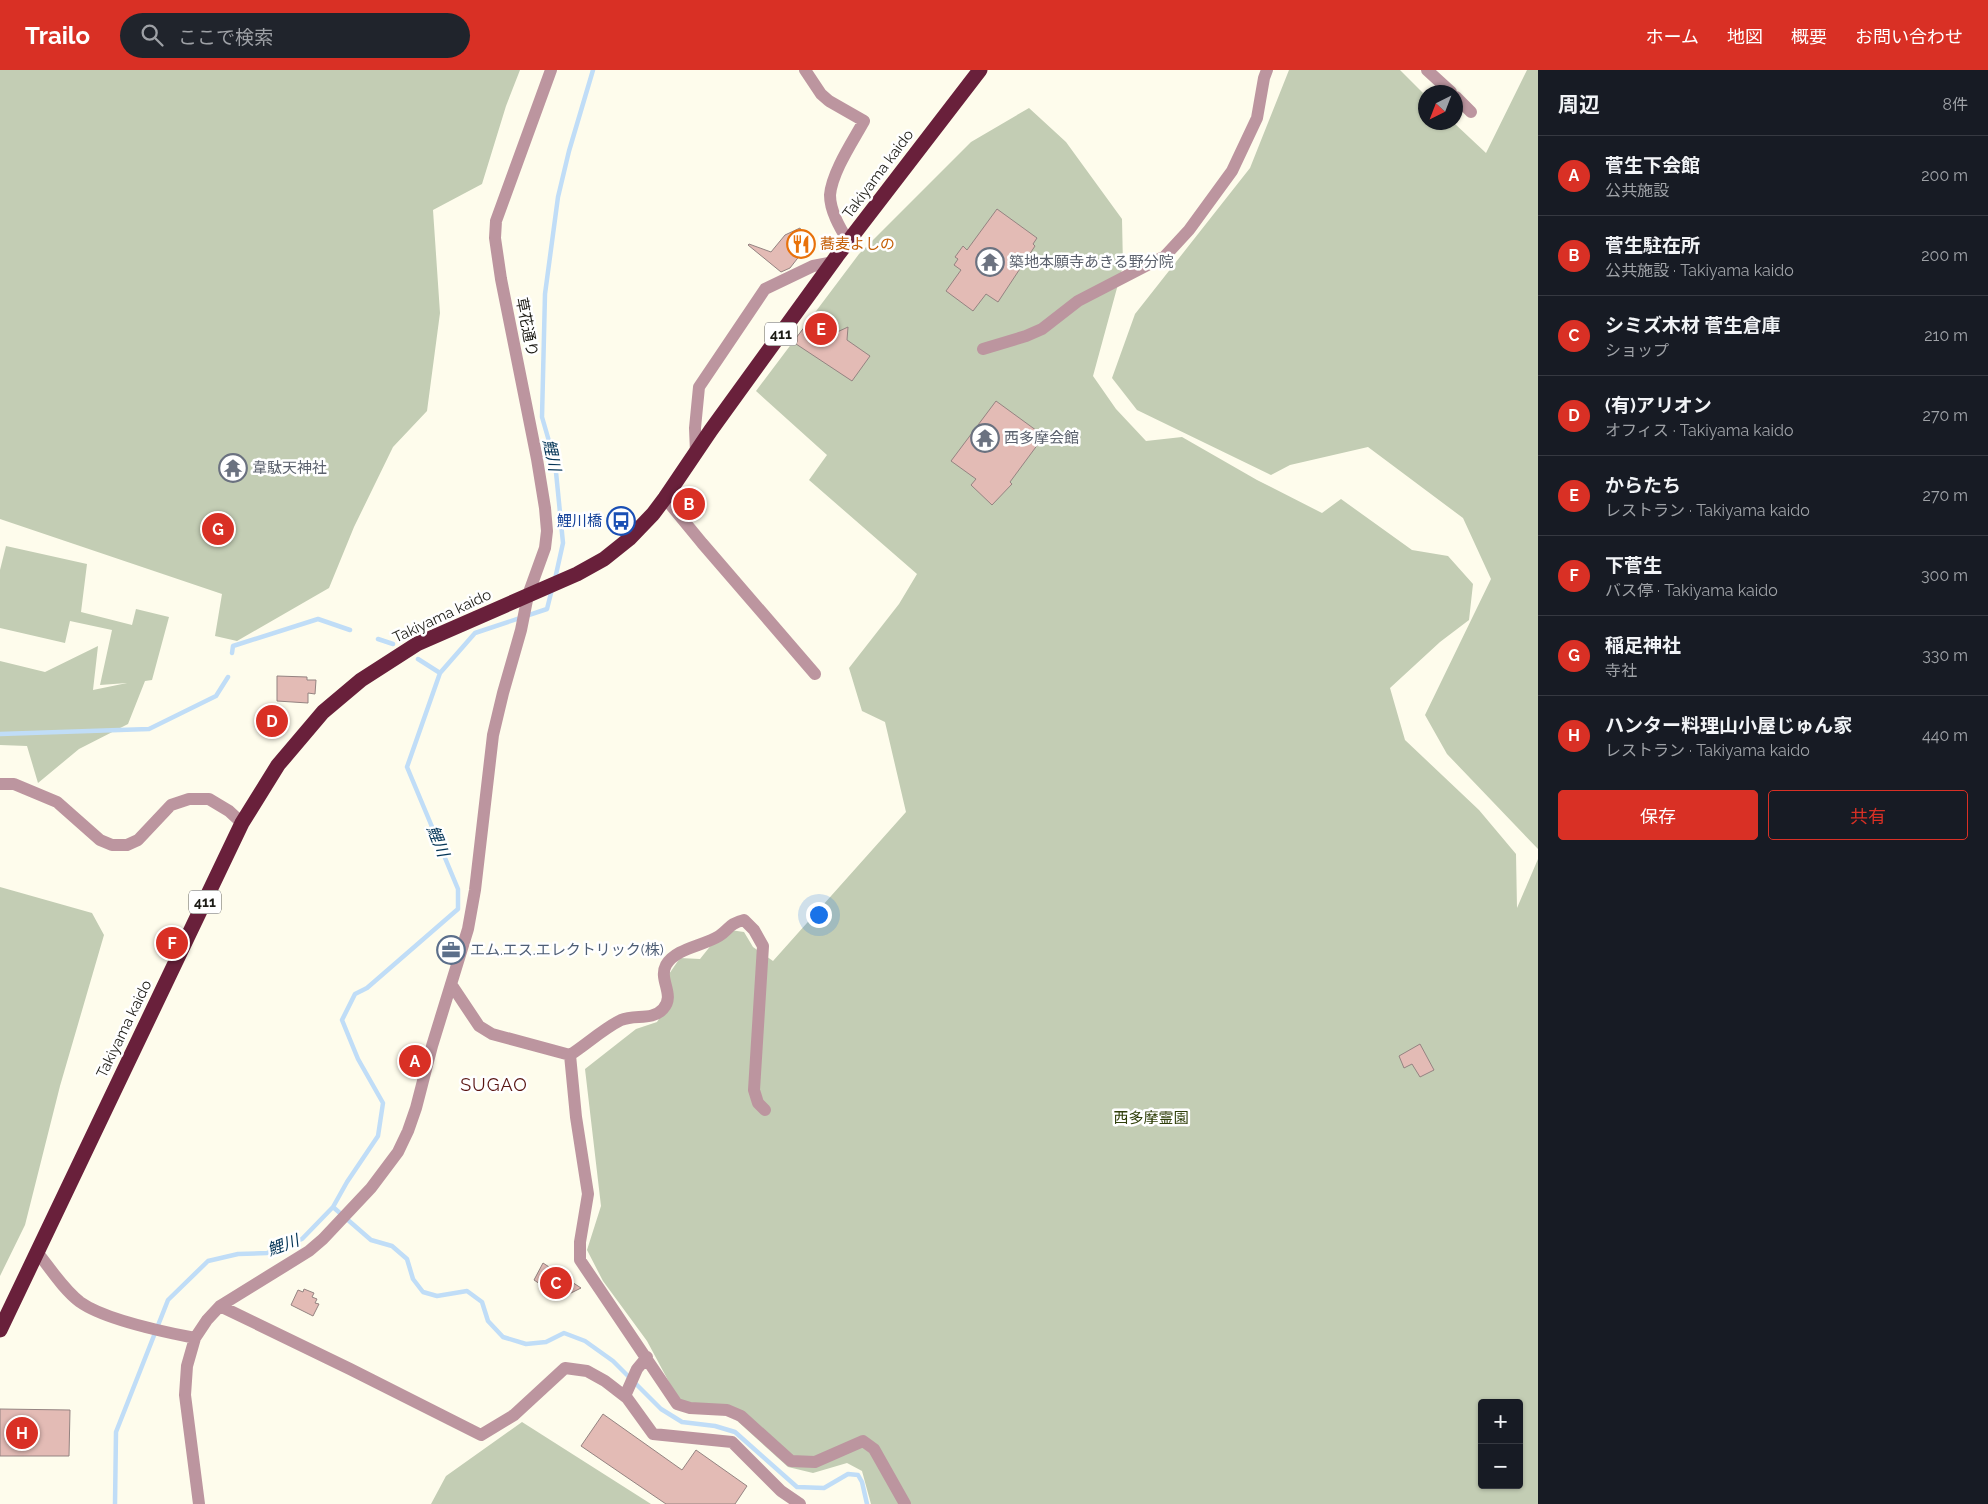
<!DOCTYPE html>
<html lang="ja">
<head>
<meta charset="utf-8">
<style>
  :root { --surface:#171b24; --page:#20242c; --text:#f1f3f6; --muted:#9ea1a6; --line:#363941; --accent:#d93025 }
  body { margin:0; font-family:Raleway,"Noto Sans JP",sans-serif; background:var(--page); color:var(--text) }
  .controls { position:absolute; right:15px; bottom:15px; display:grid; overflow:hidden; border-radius:5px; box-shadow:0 1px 4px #0004 }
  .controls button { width:45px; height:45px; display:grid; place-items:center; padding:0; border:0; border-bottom:1px solid var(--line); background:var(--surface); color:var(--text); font:25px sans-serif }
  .compass { position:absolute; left:1418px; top:15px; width:45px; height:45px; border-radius:50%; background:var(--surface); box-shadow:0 1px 4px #0004; rotate:222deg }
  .you { position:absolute; left:818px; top:844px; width:18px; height:18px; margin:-12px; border:4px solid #fff; border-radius:50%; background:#1a73e8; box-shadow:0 0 0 8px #1a73e833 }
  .badge { display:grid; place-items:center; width:32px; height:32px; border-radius:50%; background:var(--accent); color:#fff; font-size:16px; font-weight:700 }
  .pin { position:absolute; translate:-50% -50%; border:2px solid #fff; box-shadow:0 1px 5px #0006 }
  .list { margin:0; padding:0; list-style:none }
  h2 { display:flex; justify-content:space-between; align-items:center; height:65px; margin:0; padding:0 20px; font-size:21px }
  h2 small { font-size:16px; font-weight:400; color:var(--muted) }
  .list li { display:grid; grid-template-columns:32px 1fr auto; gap:15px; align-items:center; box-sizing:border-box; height:80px; padding:0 20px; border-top:1px solid var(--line) }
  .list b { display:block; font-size:19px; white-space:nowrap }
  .list p { margin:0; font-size:16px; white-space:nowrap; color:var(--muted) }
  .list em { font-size:16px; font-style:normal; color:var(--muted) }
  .actions { display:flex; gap:10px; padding:15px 20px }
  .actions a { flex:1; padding:11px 0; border:1px solid var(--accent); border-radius:5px; text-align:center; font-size:18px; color:var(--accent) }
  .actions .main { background:var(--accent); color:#fff }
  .icon { flex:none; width:28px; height:28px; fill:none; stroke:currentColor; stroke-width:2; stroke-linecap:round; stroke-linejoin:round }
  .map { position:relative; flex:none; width:1538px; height:1434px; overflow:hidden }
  header { display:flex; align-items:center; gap:30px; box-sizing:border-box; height:70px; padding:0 25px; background:var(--accent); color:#fff }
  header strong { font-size:24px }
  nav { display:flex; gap:28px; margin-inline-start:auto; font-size:18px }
  .search { width:350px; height:45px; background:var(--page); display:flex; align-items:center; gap:12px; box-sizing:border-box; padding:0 18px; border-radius:28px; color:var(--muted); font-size:19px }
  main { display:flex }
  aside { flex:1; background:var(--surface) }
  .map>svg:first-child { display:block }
</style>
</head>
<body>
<header>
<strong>Trailo</strong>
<div class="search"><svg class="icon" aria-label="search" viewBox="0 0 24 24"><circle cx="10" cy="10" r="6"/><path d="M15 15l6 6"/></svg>ここで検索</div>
<nav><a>ホーム</a><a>地図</a><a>概要</a><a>お問い合わせ</a></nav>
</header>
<main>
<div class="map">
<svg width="1538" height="1434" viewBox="0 0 1538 1434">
  <rect width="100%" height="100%" fill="#fefcec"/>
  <path fill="#c3cdb4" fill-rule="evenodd" d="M0,0H520L506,36L482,114L433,140L440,243L427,341L393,377L354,457L329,518L237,571L215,566L222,524L0,449Z
    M1289,0H1400L1425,25L1426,52L1454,53L1486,83L1527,0H1538V779L1447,684L1425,645L1491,509L1463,448L1368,377L1290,395L1271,405L1137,340L1112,308L1135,244L1250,98Z
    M1029,38L1066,72L1122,149L1123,196L1093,306L1116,339L1146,371L1182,367L1257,410L1322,443L1341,429L1412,480L1448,486L1473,514L1469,550L1440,572L1390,618L1405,670L1479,740L1516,784L1517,838L1538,789V1434H871L862,1401L847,1393L813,1403L788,1397L734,1348L721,1339L687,1338L677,1327L647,1271L603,1211L587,1180L601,1136L585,999L636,959L657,952L672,929L667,907L680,888L700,889L712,874L730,860L744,862L753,877L773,891L906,742L885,652L862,641L849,598L899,534L917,504L809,410L827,385L756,321L859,184L971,72ZM1482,1333H1519V1415H1482Z
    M6,476L87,494L81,542L132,555L136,539L169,547L152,610L145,611L128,654L79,679L38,713L27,676L0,675V591L45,602L98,576L93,620L127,613L100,615L112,560L70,551L65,573L0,558V500Z
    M0,817L92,843L104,865L60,1016L25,1155L0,1206Z
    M522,1352L651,1434H431L446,1406Z"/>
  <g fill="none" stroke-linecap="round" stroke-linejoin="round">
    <path stroke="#c0ddf7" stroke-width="4.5" d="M555,509L563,473L555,392L542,347L545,224L558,127L569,81L593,0
      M378,569L393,574
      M232,583L233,576L318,549L350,560
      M418,589L440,603
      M0,664L149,659L216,626L228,607
      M333,1137L371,1170L392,1176L407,1189L413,1209L423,1222L437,1226L467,1221L482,1232L488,1251L503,1267L526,1274L546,1272L564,1263L585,1271L613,1291L661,1339L682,1352L715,1356L735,1362L797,1417L824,1418L848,1404L858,1405L862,1412L867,1434
      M115,1434L116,1362L168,1230L208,1191L238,1184L267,1183L302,1169L333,1137L347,1112L378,1066L383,1033L358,989L342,950L355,924L367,918L458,839V819L407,697L440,603L475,563L547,539L552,519"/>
  </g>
  <path fill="#e3bbb5" stroke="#948381" d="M997,139L1037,168L1033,174L1035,176L998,232L986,224L973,241L946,221L961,200L954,195L958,189L955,187L963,176L967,180Z
    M800,158L803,164L807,162L811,171L790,198L781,202L748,175L749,174L771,182L785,165Z
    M812,247L835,263L848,257L847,270L870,286L852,311L793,272Z
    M996,331L1044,366L1010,412L1012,414L992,435L971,415L976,409L951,391Z
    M215,448L228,453L220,475L207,470Z
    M277,606L307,607V610H316L315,624L308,623V633L277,631Z
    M272,638L286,651L272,666L258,653Z
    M1420,974L1434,1000L1420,1007L1412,994L1404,998L1399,986Z
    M543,1193L581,1218L561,1228L534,1210Z
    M304,1219L314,1223L312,1227L317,1229L315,1233L319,1234L313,1246L291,1235L298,1220L303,1222Z
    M0,1339L70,1340L69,1386H0Z
    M603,1344L682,1400L696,1380L747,1416L735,1434H666L581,1376Z"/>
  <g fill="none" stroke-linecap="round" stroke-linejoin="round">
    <path stroke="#bc959f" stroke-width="12" d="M805,0L821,24L829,31L864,51C853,71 832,102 830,125C830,141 840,158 848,171
      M1427,0L1451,22
      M1456,27L1471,42
      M983,279L1026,266L1042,259L1078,231L1165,186L1189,160L1232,101L1257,48L1264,8L1267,0
      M696,382L695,358L699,317L765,219L813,196L834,192
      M665,428L702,473L815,604
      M0,714H14L57,732L100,770L112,775H127L138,770L171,735L189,729H209L229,741L242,753
      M451,914L479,956L492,964L570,985L576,1047L588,1124L580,1172V1190L677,1334L690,1338L727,1340L741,1346L791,1391L815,1392L863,1371L874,1379L905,1434
      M570,985C587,974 603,959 621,950C635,944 652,951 663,939C676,925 658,910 666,895C676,878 703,876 719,866C730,859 728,854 744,850L754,860L763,876L754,1020L758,1033L765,1040
      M37,1182C50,1198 63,1219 80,1232C105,1250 164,1262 195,1268
      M220,1236L350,1299L481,1365L514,1345L565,1298L587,1301L605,1311L627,1328L653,1364L732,1372L781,1421L800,1434
      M625,1326L637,1299L647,1287
      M199,1434L185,1325L187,1296L195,1268L207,1250L220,1236L309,1181L323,1169L371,1118L398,1082L408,1061L416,1038L432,976L468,859L475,820L493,665L503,623L521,560L528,525L545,478L547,461L545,438L537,389L501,209L495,168L496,151L551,0"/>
    <path stroke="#69203b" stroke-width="15" d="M0,1260L242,753L278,695L323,642L361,610L417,574L577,504L604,489L629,469L653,444L665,428L711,360L837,186L980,0"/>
  </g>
  <defs>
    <symbol id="restaurant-ring" viewBox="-11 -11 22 22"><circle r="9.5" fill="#fff" stroke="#e8710a" stroke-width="1.5"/><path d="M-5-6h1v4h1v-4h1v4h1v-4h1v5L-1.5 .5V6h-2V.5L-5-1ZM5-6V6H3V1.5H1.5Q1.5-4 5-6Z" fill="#e8710a"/></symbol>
    <symbol id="temple-ring" viewBox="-11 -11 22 22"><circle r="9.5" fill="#fff" stroke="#6b7280" stroke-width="1.5"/><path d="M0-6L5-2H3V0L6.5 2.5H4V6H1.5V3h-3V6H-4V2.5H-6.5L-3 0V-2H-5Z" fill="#6b7280"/></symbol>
    <symbol id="bus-ring" viewBox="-11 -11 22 22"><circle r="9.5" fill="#fff" stroke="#1a4fb4" stroke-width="1.5"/><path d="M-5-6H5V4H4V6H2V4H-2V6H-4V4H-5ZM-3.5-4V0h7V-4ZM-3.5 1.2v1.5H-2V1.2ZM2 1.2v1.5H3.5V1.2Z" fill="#1a4fb4"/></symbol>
    <symbol id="office-ring" viewBox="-11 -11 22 22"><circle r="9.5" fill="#fff" stroke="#5c6f8a" stroke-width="1.5"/><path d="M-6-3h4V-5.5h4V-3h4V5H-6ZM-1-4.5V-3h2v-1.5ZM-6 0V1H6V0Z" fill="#5c6f8a"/></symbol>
  </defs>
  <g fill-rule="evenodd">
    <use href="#restaurant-ring" x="785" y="158" width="32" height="32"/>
    <use href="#temple-ring" x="974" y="176" width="32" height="32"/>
    <use href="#temple-ring" x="969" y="352" width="32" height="32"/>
    <use href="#temple-ring" x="217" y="382" width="32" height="32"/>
    <use href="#bus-ring" x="605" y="435" width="32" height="32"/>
    <use href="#office-ring" x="435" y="864" width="32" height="32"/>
  </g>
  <g text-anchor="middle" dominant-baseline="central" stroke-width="5" stroke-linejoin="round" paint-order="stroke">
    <g fill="#fff" stroke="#61605c" stroke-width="1">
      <rect x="765" y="252.5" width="32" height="23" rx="4"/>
      <rect x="189" y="820.5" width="32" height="23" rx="4"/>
    </g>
    <g font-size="14" font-weight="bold" fill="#1d1c16">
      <text x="781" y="264">411</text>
      <text x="205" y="832">411</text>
    </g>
    <g font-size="15" fill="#1d1c16" stroke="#fff">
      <text transform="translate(878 104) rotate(-53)">Takiyama kaido</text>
      <text transform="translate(527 257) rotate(79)">草花通り</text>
      <text transform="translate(442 546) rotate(-25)">Takiyama kaido</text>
      <text transform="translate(124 959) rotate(-64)">Takiyama kaido</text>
    </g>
    <g font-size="15" fill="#c56008" stroke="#fff" text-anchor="start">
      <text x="820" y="174">蕎麦よしの</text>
    </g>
    <g font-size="15" fill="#5b616d" stroke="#fff" text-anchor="start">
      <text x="1009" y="192">築地本願寺あきる野分院</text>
      <text x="1004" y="368">西多摩会館</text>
      <text x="252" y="398">韋駄天神社</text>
    </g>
    <g font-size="15" fill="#164399" stroke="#fff" text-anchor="end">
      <text x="602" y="451">鯉川橋</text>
    </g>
    <g font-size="15" fill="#4e5e75" stroke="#fff" text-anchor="start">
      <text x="470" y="880">エム.エス.エレクトリック(株)</text>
    </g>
    <g font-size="15" fill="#303f0a" stroke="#fff">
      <text x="1151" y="1048">西多摩霊園</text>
    </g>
    <g font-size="16" font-style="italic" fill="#043557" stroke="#fff">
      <text transform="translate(552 385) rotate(78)">鯉川</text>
      <text transform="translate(438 771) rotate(68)">鯉川</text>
      <text transform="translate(283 1175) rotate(-20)">鯉川</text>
    </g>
    <g font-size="18" letter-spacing="1" fill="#591512" stroke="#fff">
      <text x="494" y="1014">SUGAO</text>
    </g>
  </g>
</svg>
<div class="controls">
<button>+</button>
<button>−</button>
</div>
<svg class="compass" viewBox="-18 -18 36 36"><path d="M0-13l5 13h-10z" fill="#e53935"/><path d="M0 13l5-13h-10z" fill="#9ea1a6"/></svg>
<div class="you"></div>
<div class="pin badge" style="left:415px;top:991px">A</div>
<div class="pin badge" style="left:689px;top:434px">B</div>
<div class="pin badge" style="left:556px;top:1213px">C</div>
<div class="pin badge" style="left:272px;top:651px">D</div>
<div class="pin badge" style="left:821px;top:259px">E</div>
<div class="pin badge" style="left:172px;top:873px">F</div>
<div class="pin badge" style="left:218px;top:459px">G</div>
<div class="pin badge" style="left:22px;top:1363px">H</div>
</div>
<aside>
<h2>周辺<small>8件</small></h2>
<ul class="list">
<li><span class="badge">A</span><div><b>菅生下会館</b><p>公共施設</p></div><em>200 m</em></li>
<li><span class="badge">B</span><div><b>菅生駐在所</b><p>公共施設 · Takiyama kaido</p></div><em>200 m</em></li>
<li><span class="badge">C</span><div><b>シミズ木材 菅生倉庫</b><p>ショップ</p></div><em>210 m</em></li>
<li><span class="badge">D</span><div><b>(有)アリオン</b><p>オフィス · Takiyama kaido</p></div><em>270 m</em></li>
<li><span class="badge">E</span><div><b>からたち</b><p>レストラン · Takiyama kaido</p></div><em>270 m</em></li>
<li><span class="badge">F</span><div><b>下菅生</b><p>バス停 · Takiyama kaido</p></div><em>300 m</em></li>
<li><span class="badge">G</span><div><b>稲足神社</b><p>寺社</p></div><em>330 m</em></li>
<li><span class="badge">H</span><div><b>ハンター料理山小屋じゅん家</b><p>レストラン · Takiyama kaido</p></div><em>440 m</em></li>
</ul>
<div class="actions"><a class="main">保存</a><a>共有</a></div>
</aside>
</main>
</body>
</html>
